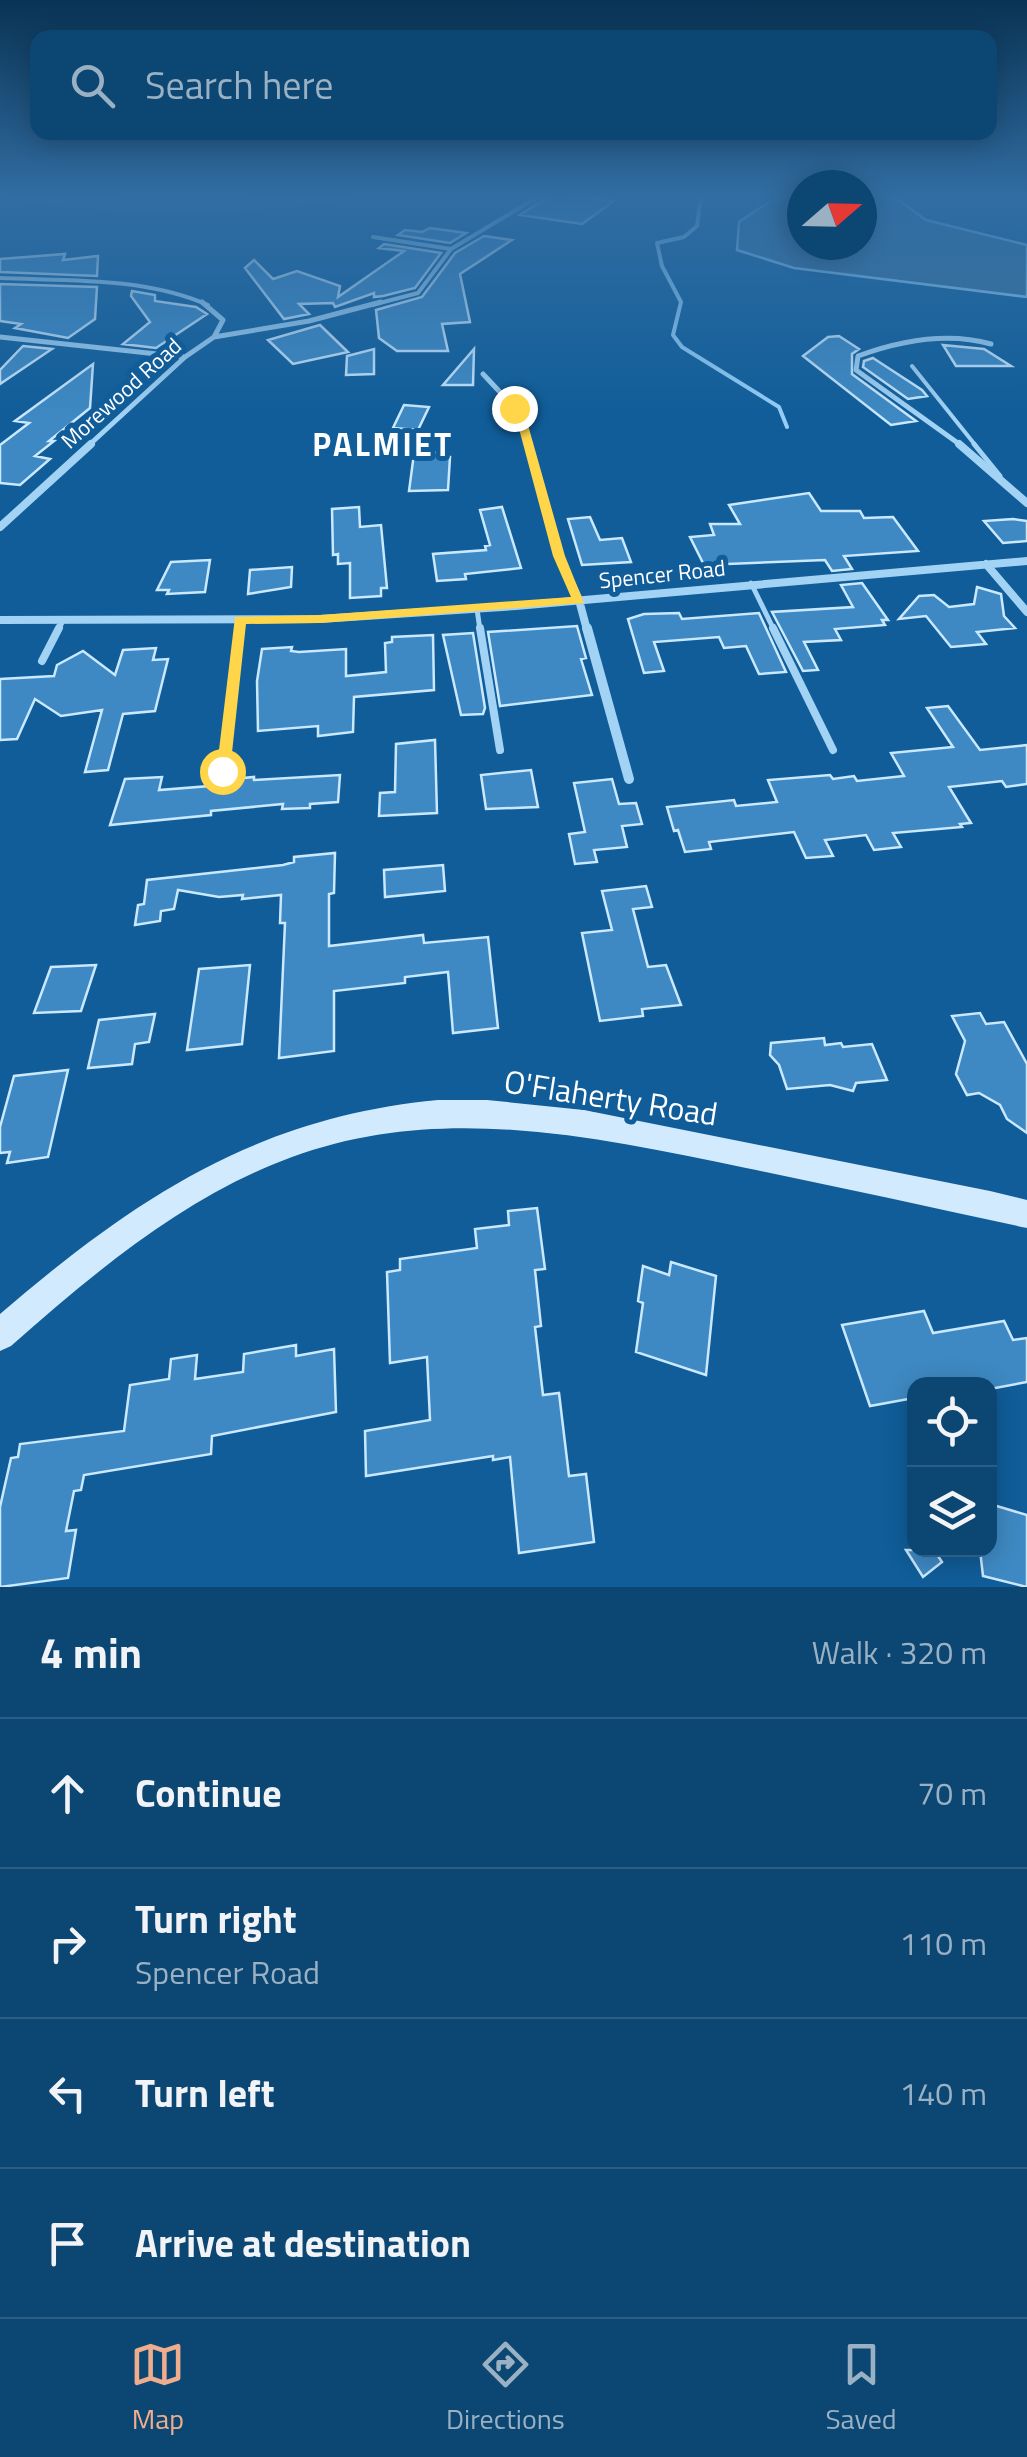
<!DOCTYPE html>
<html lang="en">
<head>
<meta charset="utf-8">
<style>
  :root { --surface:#0c4673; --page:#1a507b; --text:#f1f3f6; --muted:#9ab1c4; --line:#2c5e85; --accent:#eead8d }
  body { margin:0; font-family:"Titillium Web",sans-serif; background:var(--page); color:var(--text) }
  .controls { position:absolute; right:30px; bottom:30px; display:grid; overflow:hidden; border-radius:20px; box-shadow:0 5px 25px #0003 }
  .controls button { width:90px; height:90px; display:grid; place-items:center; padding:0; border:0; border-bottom:2px solid var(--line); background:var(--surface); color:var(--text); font:50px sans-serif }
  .compass { position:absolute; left:787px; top:170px; width:90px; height:90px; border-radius:50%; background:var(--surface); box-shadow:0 5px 25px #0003; rotate:70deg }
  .stop { position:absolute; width:30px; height:30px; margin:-22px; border:8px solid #ffd54a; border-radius:50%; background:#fff }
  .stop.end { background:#ffd54a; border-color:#fff; box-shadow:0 2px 10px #0008 }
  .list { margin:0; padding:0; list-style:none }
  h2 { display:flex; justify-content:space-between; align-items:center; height:130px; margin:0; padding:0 40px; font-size:42px }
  h2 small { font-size:32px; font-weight:400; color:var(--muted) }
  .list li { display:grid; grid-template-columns:65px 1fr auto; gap:30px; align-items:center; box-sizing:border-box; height:150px; padding:0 40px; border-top:2px solid var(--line) }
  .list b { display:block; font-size:38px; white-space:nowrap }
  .list p { margin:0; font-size:32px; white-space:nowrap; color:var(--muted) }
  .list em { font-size:32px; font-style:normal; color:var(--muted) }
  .icon { flex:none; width:55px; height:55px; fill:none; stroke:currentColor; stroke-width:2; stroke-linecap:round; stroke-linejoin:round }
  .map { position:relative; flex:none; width:1027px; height:1587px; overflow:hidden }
  .search { position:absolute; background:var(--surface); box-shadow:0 5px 25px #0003; left:30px; right:30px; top:30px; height:110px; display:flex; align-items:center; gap:25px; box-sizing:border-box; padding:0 35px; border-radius:20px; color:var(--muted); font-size:38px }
  .sheet { height:730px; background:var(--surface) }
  nav { display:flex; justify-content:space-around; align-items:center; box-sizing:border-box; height:140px; border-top:2px solid var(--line); background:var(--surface); font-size:28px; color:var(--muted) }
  nav a { display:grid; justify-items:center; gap:5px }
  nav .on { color:var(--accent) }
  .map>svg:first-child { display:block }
</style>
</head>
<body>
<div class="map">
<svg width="1027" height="1587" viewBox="0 0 1027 1587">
  <rect width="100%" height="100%" fill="#105d99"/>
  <path fill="#3b729d" stroke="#94cff8" stroke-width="2.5" d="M802,195V245H862V195L894,197L926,220L1027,245V297L794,268L737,250L739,222L775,198Z"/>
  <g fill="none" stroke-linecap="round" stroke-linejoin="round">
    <path stroke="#94cff8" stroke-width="4" d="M701,195L697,226L684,237L657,243L662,266L681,302L673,335L682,347L779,407L787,427"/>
    <path fill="#3b729d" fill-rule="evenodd" d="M5,195L180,201L355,195C326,216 33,216 5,195Z"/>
  </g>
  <path fill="#3e89c3" stroke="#cae8fe" stroke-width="2.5" d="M551,195H559L614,201L582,224L520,215Z
    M430,228L466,233L450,243L398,235L405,230L422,232Z
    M484,236L512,240L460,274L470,322L442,324L448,351H397L379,338L376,310L422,297L455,253Z
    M384,244L441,253L415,288L383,296L374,297V293L335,307L333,303L299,304L309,314L284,319L245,268L254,260L273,279L297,271L340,286L338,297L404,251L379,248Z
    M65,254L63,260L98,256L97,276L0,272V259Z
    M0,284L97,287L95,319L68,338L15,328L21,324L0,321Z
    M132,291L155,295V301L196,307L207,314L156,348L123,344L150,322L131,296Z
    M320,325L348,352L293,364L268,340Z
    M839,336L859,349L852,354V374L916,421L891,425L803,356L828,337Z
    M943,345L984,349L1011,366H956Z
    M23,346L52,349L0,384V370Z
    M374,349V374L346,375L347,356Z
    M474,349L473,385H443Z
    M873,358L922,390L927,396L908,399L863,367L864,361Z
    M93,364L90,408L49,441H54L35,456L50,459L20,485L0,483V445L29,423L15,421Z
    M404,405L429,407L418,430L393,428Z
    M415,446L450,457L448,490L409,491Z
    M809,493L821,511H860L864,518L893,517L918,551L844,556L852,569L832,571L825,560L704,565L690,537L714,535L710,524H740L729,505Z
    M359,507L360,527L381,525L387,588H381V596L350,598V563L338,564V554L333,555L332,509Z
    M502,507L521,568L465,574L466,579L437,581L433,554L486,550L485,546L490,545L480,510Z
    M590,517L600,540L622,538L631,562L582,565L568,519Z
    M1013,519L1027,521V541L1003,543L984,521Z
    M210,560L205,592L167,594L169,590H157L171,562Z
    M292,567L291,587L248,594L250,570Z
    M862,583L888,620H882L885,625L835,629L841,640L804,642L818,670L803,671L772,612L853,607L841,585Z
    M977,587L1001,594L1004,616L1015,628L977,632L986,644L951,647L926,616L899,619L919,596L934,595L949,607L974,604Z
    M679,613L682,619L759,613L786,672L759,674L746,646L724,648L719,637L654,642L664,671L644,673L628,619L644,614Z
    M577,626L586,658L581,659L592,695L500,706L488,632Z
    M473,633L485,708L483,714L461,715L443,635Z
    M433,635L434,690L354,697L353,732L318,736V726L258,731L257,681L262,649L292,647L291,651L299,652L346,649V676L386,672L385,643L392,642V637Z
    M156,648L153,660L168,659L155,711L123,714L108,770L85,772L102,710L61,716L35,699L17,739L0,740V679L54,676L57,665L83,651L115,675L123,650Z
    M948,706L980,750L1027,745V784L1006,787L1002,781L949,787L971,823L960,824L962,827L893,833L901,847L874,850L866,835L825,840L833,856L806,858L794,832L709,842L711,849L685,852L678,830L674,831L667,807L734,800L736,806L777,802L768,780L830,775L833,779L854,776L857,781L904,776L891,753L953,747L927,708Z
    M435,740L437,813L379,816L380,793L395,792L396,744Z
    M531,770L538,807L486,809L481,775Z
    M340,775L338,802L310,804V808L282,809L283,804L211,811V815L110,825L125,779L162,777L159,790L222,785L223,780L254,777V780Z
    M612,779L619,804L636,803L642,824L622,826L627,847L594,850L597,862L575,864L569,834L585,832L574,783Z
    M335,853L334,893L329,894V946L423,935L424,943L488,937L498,1028L453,1033L448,972L405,977V983L334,991V1051L279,1058L285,923H280L281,895L242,899L243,895L219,897L178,890L174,909L161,911L160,921L135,925L138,905L144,904L147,880L283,865L294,862V857Z
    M443,865L445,891L385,897L384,870Z
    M646,886L652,907L633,909L648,967L666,965L681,1005L642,1009L643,1016L600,1021L582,933L612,930L602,891Z
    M96,965L81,1011L34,1013L51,967Z
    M250,965L242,1044L187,1050L199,969Z
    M980,1013L986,1024L1004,1022L1027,1064V1133L1007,1119L1000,1105L979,1093L967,1095L956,1074L965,1041L952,1016Z
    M155,1014L149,1042L135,1044L132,1064L88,1068L99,1020Z
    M824,1038L825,1045L841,1043L843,1047L872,1044L887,1080L856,1083L853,1091L830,1085L787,1089L779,1065L770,1055L771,1043Z
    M68,1070L48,1157L7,1163L10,1152L0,1153V1127L14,1076Z
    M537,1208L545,1269L535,1270L541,1326L535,1327L543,1395L559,1393L569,1476L586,1474L594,1542L519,1553L510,1457L493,1460V1456L366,1476L365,1431L430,1420L427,1357L390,1363L387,1272L400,1270V1259L477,1248L475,1229L509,1225L508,1211Z
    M671,1262L716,1276L706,1375L636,1352L643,1303L638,1301L643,1266L669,1275Z
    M924,1311L933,1333L1004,1321L1013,1340L1027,1338V1382L990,1389V1384H914V1398L870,1406L842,1325Z
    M296,1345V1356L334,1349L336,1412L212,1436L211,1454L84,1475L81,1490L74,1491L66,1531L76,1530L68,1578L0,1587V1507L11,1458L18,1457L20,1444L124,1431L130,1385L169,1379L171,1359L197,1355L195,1379L243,1372L244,1354Z
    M990,1504L1027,1515V1587L983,1576L980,1550H990Z
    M906,1550H934L942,1562L923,1577Z"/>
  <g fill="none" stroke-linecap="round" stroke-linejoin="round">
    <path stroke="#a2d2f4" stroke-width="4" d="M373,237L451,249
      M912,366L976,446"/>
    <path stroke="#a2d2f4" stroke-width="5" d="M974,444L1000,476
      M751,583L774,630
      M477,609L480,630
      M58,630L64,619
      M239,630L240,619"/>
    <path stroke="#a2d2f4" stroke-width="8" d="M480,628L500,750
      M773,628L833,750
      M42,661L59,628
      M222,771L239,628"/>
    <path stroke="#a2d2f4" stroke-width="4" d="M0,278C69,281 144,277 208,305
      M372,305L418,293L451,249L541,195"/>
    <path stroke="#a2d2f4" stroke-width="5" d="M0,337L185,357
      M214,337L309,321L381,302
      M483,374L514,407L529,446
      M88,446L185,357L214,337L223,320L202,302
      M962,446L856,370L858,356C899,341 948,332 991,344"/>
    <path stroke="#a2d2f4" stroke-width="8" d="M528,444L559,557L579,600L587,630
      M959,444L1027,503
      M0,527L91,444
      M986,564L1027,612
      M0,620L320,619L516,606L1027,561"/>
    <path stroke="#a2d2f4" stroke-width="10" d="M587,628L629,779"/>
    <path fill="#d2eafd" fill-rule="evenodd" d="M438,1100H487L584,1110L990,1191L1027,1200V1228C933,1208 840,1187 746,1168C595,1137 441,1102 292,1157C185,1196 95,1272 11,1346L0,1351V1314C135,1198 257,1117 438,1100Z"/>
  </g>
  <linearGradient id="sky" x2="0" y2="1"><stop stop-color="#093354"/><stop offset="0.47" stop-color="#316da2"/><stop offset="1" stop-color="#316da2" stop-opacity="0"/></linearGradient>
  <rect width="1027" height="417" fill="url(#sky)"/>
  <path fill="#ffd54a" d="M514,405L528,425L565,556L584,603L320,623L246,624L230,771L222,777L216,775L235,617L320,615L571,597L553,556L518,425L509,408Z"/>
  <g text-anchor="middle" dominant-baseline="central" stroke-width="10" stroke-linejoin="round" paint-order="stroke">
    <g font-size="22" fill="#fff" stroke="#105d99">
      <text transform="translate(121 393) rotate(-42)">Morewood Road</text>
      <text transform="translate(662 574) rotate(-6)">Spencer Road</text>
    </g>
    <g font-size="32" font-weight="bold" letter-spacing="2.5" fill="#fff" stroke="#105d99">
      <text x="383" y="444">PALMIET</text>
    </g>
    <g font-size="32" fill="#fff" stroke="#105d99">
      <text transform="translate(611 1097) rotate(9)">O'Flaherty Road</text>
    </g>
  </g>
</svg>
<div class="controls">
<button><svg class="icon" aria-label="locate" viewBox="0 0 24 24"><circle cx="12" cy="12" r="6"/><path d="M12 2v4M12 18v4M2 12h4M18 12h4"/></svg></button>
<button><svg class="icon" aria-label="layers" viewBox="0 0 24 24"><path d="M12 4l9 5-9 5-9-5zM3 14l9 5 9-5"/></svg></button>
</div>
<svg class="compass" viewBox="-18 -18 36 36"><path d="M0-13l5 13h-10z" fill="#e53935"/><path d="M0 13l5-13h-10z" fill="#9ab1c4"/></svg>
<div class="stop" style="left:222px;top:771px"></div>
<div class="stop end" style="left:514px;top:408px"></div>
<div class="search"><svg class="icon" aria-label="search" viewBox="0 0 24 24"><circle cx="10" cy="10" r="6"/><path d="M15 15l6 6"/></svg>Search here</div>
</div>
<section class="sheet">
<h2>4 min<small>Walk · 320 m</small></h2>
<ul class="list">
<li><svg class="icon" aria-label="ahead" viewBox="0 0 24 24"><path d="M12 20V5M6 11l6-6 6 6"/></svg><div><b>Continue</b></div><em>70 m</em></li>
<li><svg class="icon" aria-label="right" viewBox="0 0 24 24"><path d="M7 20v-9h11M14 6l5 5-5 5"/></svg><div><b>Turn right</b><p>Spencer Road</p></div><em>110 m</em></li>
<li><svg class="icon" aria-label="left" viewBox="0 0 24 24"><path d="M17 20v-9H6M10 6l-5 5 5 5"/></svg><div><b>Turn left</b></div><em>140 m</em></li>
<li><svg class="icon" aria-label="arrive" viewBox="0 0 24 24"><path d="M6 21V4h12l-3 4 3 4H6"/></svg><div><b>Arrive at destination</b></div></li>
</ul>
</section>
<nav>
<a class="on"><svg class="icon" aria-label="map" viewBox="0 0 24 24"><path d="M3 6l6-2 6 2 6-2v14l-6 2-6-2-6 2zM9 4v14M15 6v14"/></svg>Map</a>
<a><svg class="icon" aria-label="directions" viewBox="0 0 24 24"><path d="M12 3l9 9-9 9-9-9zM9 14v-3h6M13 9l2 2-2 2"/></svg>Directions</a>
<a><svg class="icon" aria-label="saved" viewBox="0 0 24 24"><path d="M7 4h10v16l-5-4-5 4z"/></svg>Saved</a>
</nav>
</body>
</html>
